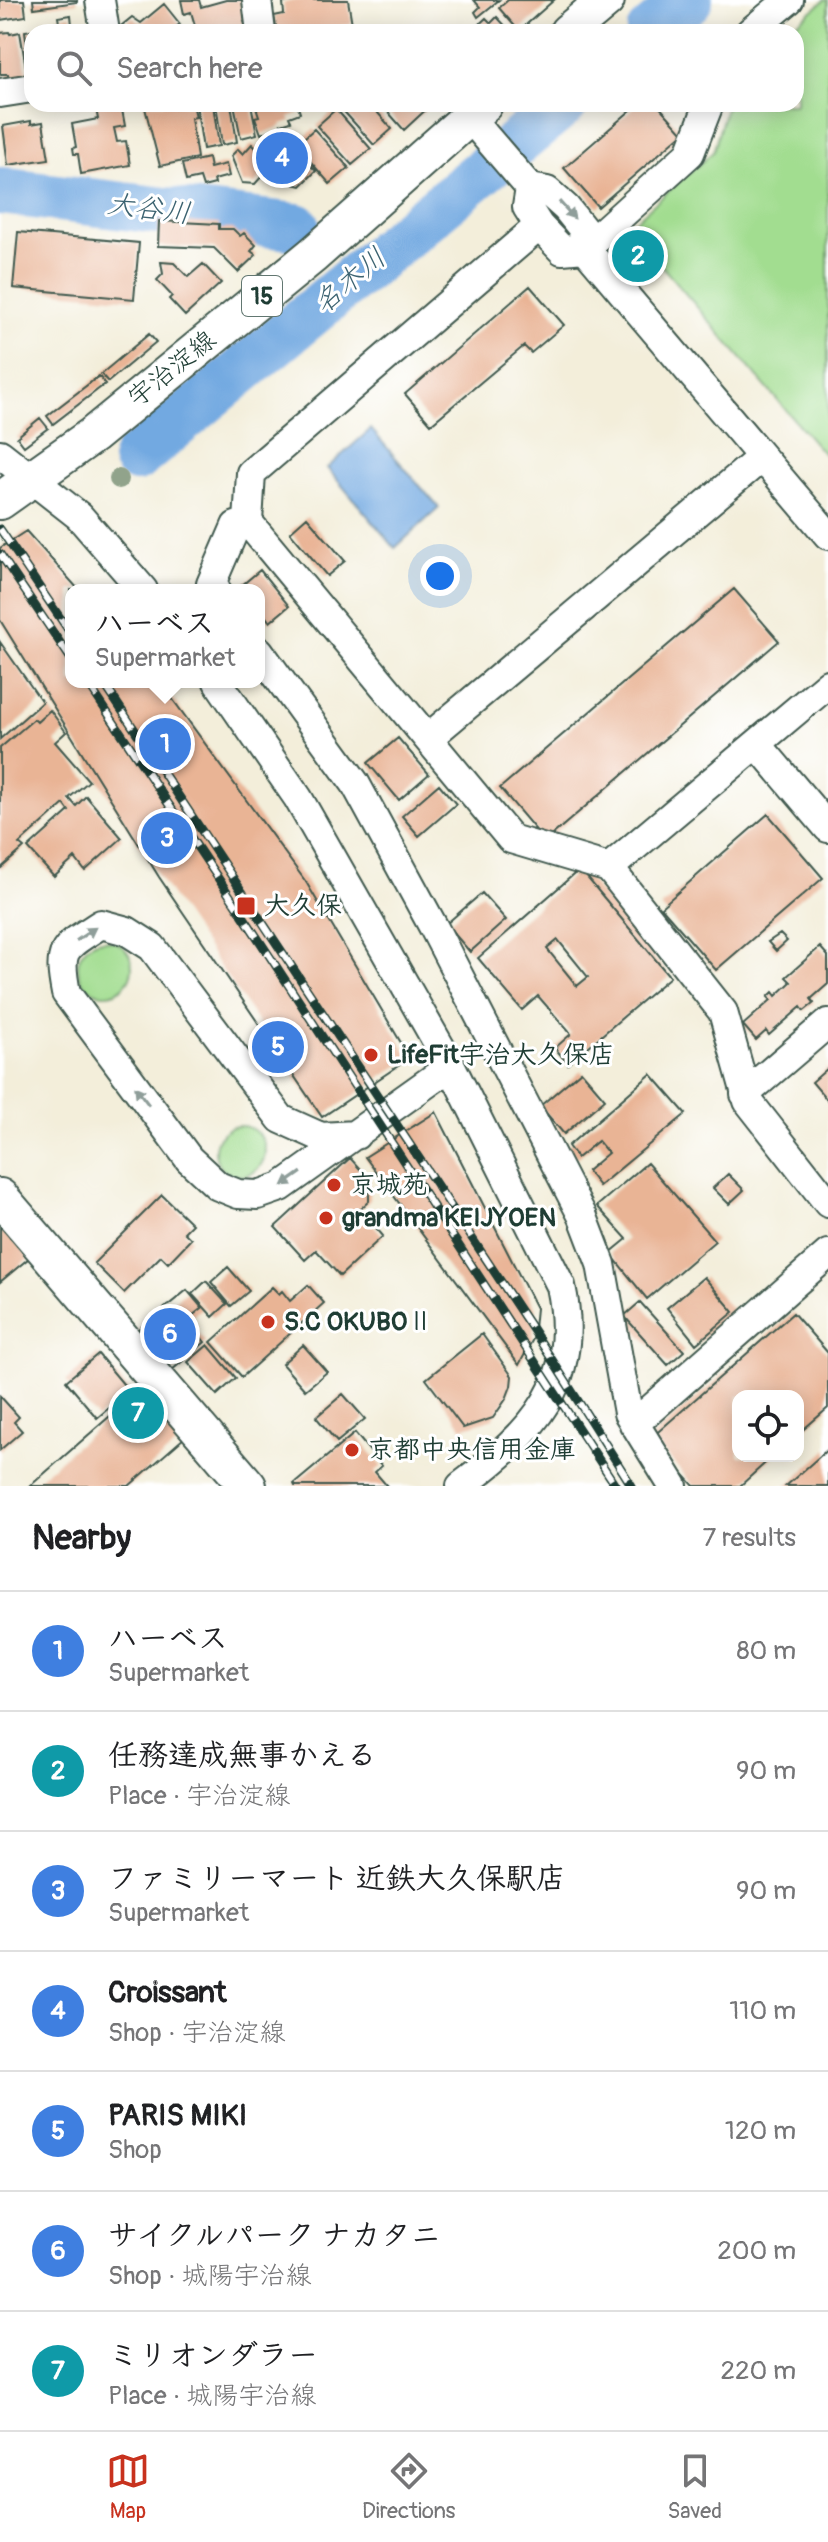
<!DOCTYPE html>
<html lang="en">
<head>
<meta charset="utf-8">
<style>
  :root { --surface:#fff; --page:#f6f6f6; --text:#202124; --muted:#757577; --line:#e0e0e0; --accent:#c8321e }
  body { margin:0; font-family:Pangolin,"Klee One",sans-serif; background:var(--page); color:var(--text) }
  .controls { position:absolute; right:24px; bottom:24px; display:grid; overflow:hidden; border-radius:16px; box-shadow:0 4px 20px #0003 }
  .controls button { width:72px; height:72px; display:grid; place-items:center; padding:0; border:0; border-bottom:2px solid var(--line); background:var(--surface); color:var(--text); font:40px sans-serif }
  .you { position:absolute; left:440px; top:576px; width:28px; height:28px; margin:-20px; border:6px solid #fff; border-radius:50%; background:#1a73e8; box-shadow:0 0 0 12px #1a73e833 }
  .badge { display:grid; place-items:center; width:52px; height:52px; border-radius:50%; background:var(--accent); color:#fff; font-size:26px; font-weight:700 }
  .pin { position:absolute; translate:-50% -50%; border:4px solid #fff; box-shadow:0 2px 8px #0006 }
  .popup { position:absolute; left:65px; top:584px; width:200px; height:104px; box-sizing:border-box; display:grid; place-content:center; border-radius:16px; background:var(--surface); filter:drop-shadow(0 2px 6px #0005); font-size:26px; white-space:nowrap; color:var(--muted) }
  .popup b { font-size:30px; color:var(--text) }
  .popup::after { content:''; position:absolute; left:50%; top:100%; margin-left:-16px; border:16px solid transparent; border-top-color:var(--surface) }
  .list { margin:0; padding:0; list-style:none }
  h2 { display:flex; justify-content:space-between; align-items:center; height:104px; margin:0; padding:0 32px; font-size:34px }
  h2 small { font-size:26px; font-weight:400; color:var(--muted) }
  .list li { display:grid; grid-template-columns:52px 1fr auto; gap:24px; align-items:center; box-sizing:border-box; height:120px; padding:0 32px; border-top:2px solid var(--line) }
  .list b { display:block; font-size:30px; white-space:nowrap }
  .list p { margin:0; font-size:26px; white-space:nowrap; color:var(--muted) }
  .list em { font-size:26px; font-style:normal; color:var(--muted) }
  .icon { flex:none; width:44px; height:44px; fill:none; stroke:currentColor; stroke-width:2; stroke-linecap:round; stroke-linejoin:round }
  .map { position:relative; flex:none; width:828px; height:1486px; overflow:hidden }
  .search { position:absolute; background:var(--surface); box-shadow:0 4px 20px #0003; left:24px; right:24px; top:24px; height:88px; display:flex; align-items:center; gap:20px; box-sizing:border-box; padding:0 28px; border-radius:24px; color:var(--muted); font-size:30px }
  .sheet { height:944px; background:var(--surface) }
  nav { display:flex; justify-content:space-around; align-items:center; box-sizing:border-box; height:112px; border-top:2px solid var(--line); background:var(--surface); font-size:22px; color:var(--muted) }
  nav a { display:grid; justify-items:center; gap:4px }
  nav .on { color:var(--accent) }
  .map>svg:first-child { display:block }
</style>
</head>
<body>
<div class="map">
<svg width="828" height="1486" viewBox="0 0 828 1486">
  <rect width="100%" height="100%" fill="#fff"/>
  <filter id="ink" filterUnits="userSpaceOnUse"><feTurbulence type="fractalNoise" baseFrequency=".0125" numOctaves="2"/><feDisplacementMap in="SourceGraphic" scale="16" xChannelSelector="R" yChannelSelector="G"/><feConvolveMatrix kernelMatrix="1 2 1 2 8 2 1 2 1" color-interpolation-filters="sRGB"/></filter>
  <filter id="wash" filterUnits="userSpaceOnUse"><feTurbulence type="fractalNoise" baseFrequency=".006" numOctaves="4" result="noise"/><feDisplacementMap in="SourceGraphic" scale="32" xChannelSelector="R" yChannelSelector="G"/><feGaussianBlur stdDeviation="1.8" result="paint"/><feColorMatrix in="noise" values="0 0 0 0 0 0 0 0 0 0 0 0 0 0 0 0 0 1.4 0 .05"/><feComposite in="paint" operator="in"/></filter>
  <g filter="url(#wash)">
    <rect width="100%" height="100%" fill="#f3eeda"/>
    <path fill="#a2dd90" stroke="#608d62" stroke-width="2" d="M825,0H828V459L628,227L713,152L727,104H796V32H786Z
      M78 967a27 27 0 1 1 54 0a27 27 0 1 1-54 0Z
      M215 1151a25 25 0 1 1 50 0a25 25 0 1 1-50 0Z"/>
    <path fill="#72a9e1" stroke="#48738a" stroke-width="2" d="M371,429L439,508L395,548L327,468Z"/>
    <g fill="none" stroke-linecap="round" stroke-linejoin="round">
      <path stroke="#72a9e1" stroke-width="48" d="M650,32L689,0
        M0,191L297,227
        M136,458L564,104"/>
    </g>
    <g id="blocks">
      <path fill="#e9b495" fill-rule="evenodd" d="M0,0H24L26,16L0,20Z
        M33,0H77V2L34,8Z
        M181,0H199L201,7L226,0H247L252,19L244,21L247,32H197L191,12L184,14Z
        M298,0H348L352,24L306,32H277L274,16L284,14L283,3Z
        M474,0H499L478,17L475,12L480,7Z
        M508,0H554L519,31L499,8Z
        M164,4L180,24L173,29L175,32H121L124,30L121,26L132,17L141,23Z
        M71,15L72,25H89L90,32H64V28H60L58,17Z
        M497,17L511,32H471L486,18L491,23Z
        M55,22L56,32H32L30,69L25,31L40,29V24Z
        M9,32L10,34L20,32L28,79L9,82L8,74H0V33Z
        M95,104H121L125,126L114,128L117,142L126,141L130,165L81,174L78,154H74L73,148L76,147L72,124L98,119Z
        M144,104H193L196,117L191,118L197,158L160,166Z
        M196,104H213L219,146L203,149Z
        M216,104H231L237,142L222,145Z
        M234,104H251L257,134L241,138Z
        M255,104H297L300,113L289,117L291,121L281,124L282,126L261,134L255,117L259,116Z
        M341,104H370L392,129L374,145L339,106Z
        M381,104H432L404,130Z
        M638,104H657L683,133L598,207L564,168Z
        M336,109L371,149L352,165L317,126Z
        M31,121V124L43,122L49,159L8,165L3,126Z
        M314,129L349,168L330,184L296,145Z
        M284,138L316,171L301,186L262,176L255,184L242,183L231,156L238,149L243,154L252,144L259,151L269,141L275,147Z
        M208,158L210,168L226,164L229,176L214,180L215,184L203,187L200,178L186,181L182,164Z
        M159,221L219,224V229H233L240,236L244,233L256,245L251,251L256,255L238,272L214,248L158,246Z
        M18,232L139,243L134,299L13,288Z
        M161,262L174,263L188,277L203,264L221,283L185,316L169,299L172,296L157,280L163,274Z
        M530,286L564,325L531,353L524,346L431,424L405,394Z
        M149,334L156,342L108,382L101,374Z
        M99,376L105,384L53,424L47,416Z
        M40,418L48,428L24,446L17,437Z
        M307,517L345,561L327,576L290,532Z
        M26,531L79,590H71V682H160L306,882L410,1058L322,1117L159,877L0,620V548Z
        M260,570L289,606L270,622L259,608V590H244L241,586Z
        M734,589L779,641L545,841L500,788Z
        M0,642L42,702L0,739Z
        M50,710L66,732L55,742L89,781L69,798L76,806L86,796L122,838L85,871L75,858L54,877L28,848L69,811L64,804L19,844L24,848L0,869V748L34,719L37,722Z
        M398,738L429,774L399,800L368,763Z
        M439,784L456,804L419,836L402,816Z
        M768,814L823,878L716,970L661,907Z
        M580,869L670,977L568,1064L555,1048L571,1034L538,996L522,1010L478,958ZM558,940L588,977L577,986L547,949Z
        M482,893L506,920L470,952L446,924Z
        M780,934L787,941L776,951L768,942Z
        M820,947L828,956V984L811,999L814,1003L804,1011L801,1007L769,1035L766,1031L756,1040L743,1025L771,1000L768,997L773,992L776,996L791,982L786,977Z
        M828,1068V1101L812,1082Z
        M581,1071L605,1099L564,1134L540,1106Z
        M651,1074L686,1114L599,1186L587,1171L608,1153L598,1141L577,1158L568,1146Z
        M436,1112L536,1308L533,1339L519,1365L365,1157Z
        M350,1158L369,1179V1201L360,1209L383,1236L340,1276L316,1250L305,1260L275,1227Z
        M647,1163L715,1241L647,1299L610,1253L627,1239L597,1206Z
        M728,1174L744,1190L729,1204L713,1188Z
        M162,1195L192,1224L184,1232L191,1239L168,1263L161,1256L124,1293L94,1263Z
        M0,1223L29,1258L0,1282Z
        M228,1267L249,1291L231,1306L211,1282Z
        M704,1277L734,1312L696,1344L667,1308Z
        M206,1281L227,1304L213,1317L192,1294Z
        M308,1285L324,1303L242,1377L211,1342L272,1287L279,1294L282,1291L290,1301Z
        M187,1290L202,1308L187,1320L205,1342L172,1370L138,1330Z
        M640,1302L684,1351L668,1365L624,1316Z
        M793,1313L828,1353V1408L798,1434V1396H738V1456H773L740,1486H694L651,1438Z
        M482,1334L512,1376L511,1386L506,1399L493,1418L463,1428L426,1379Z
        M208,1345L236,1378L217,1395L188,1362Z
        M303,1345L327,1372L305,1390L282,1364Z
        M98,1354L129,1391L97,1418L66,1381Z
        M141,1389L184,1438L129,1486H30Z
        M343,1394L365,1419L337,1442L316,1417Z
        M0,1396L19,1417L14,1422L22,1431L0,1450Z
        M355,1433L382,1466L375,1472L387,1486H295L294,1484Z
        M828,1449V1486H786Z"/>
    </g>
  </g>
  <g filter="url(#ink)">
    <use href="#blocks" fill-opacity="0" stroke="#3f584d" stroke-width="2"/>
    <g fill="none" stroke-linecap="round" stroke-linejoin="round">
      <defs>
        <path id="minor" d="M100,0L105,32
          M257,0L261,32
          M750,32L789,0
          M0,93L32,88
          M469,117L530,188L547,191L566,208L586,233L585,248L828,535
          M530,188L527,207L539,226L562,250L585,248L690,153L709,104
          M539,226L251,473L248,522L511,839L609,868L723,1012L748,1101L828,1203
          M0,454L79,516L143,590
          M216,590L211,584L236,526L248,522
          M259,651L355,783L434,928L583,1217L601,1264L628,1413L673,1486
          M218,682L298,798L451,1066L561,1286C582,1383 533,1432 461,1486
          M428,738L761,458
          M757,744L828,828
          M609,868L828,684
          M745,1094L828,1023
          M356,1135L321,1137L281,1119L152,947L127,931L101,924C64,948 57,947 66,993L189,1159L218,1186L238,1194L258,1195L281,1187L451,1066
          M634,1424L828,1254"/>
        <path id="major" d="M568,32L606,0
          M0,501L93,435L313,255L484,104
          M0,1197L248,1486"/>
      </defs>
      <use href="#minor" stroke="#3f584d" stroke-width="32"/>
      <use href="#major" stroke="#3f584d" stroke-width="40"/>
      <use href="#minor" stroke="#fff" stroke-width="28"/>
      <use href="#major" stroke="#fff" stroke-width="36"/>
      <defs>
        <path id="rail" d="M0,529L71,634
          M0,554L71,659
          M87,682L240,911L616,1486
          M103,682L535,1333L632,1486"/>
      </defs>
      <use href="#rail" stroke="#1f3d34" stroke-width="9"/>
      <use href="#rail" stroke="#fff" stroke-width="6" stroke-dasharray="18" stroke-linecap="butt"/>
    </g>
    <g fill="#91a38b">
      <circle cx="627" cy="244" r="10"/>
      <circle cx="650" cy="269" r="10"/>
      <circle cx="119" cy="479" r="10"/>
    </g>
    <defs><path id="oneway-solid" d="M-6-.8H1V-3.2L6.5 0L1 3.2V.8H-6Z" transform="scale(2)"/></defs>
    <g fill="#8f9e9a">
      <use href="#oneway-solid" transform="translate(567 210) rotate(48)"/>
      <use href="#oneway-solid" transform="translate(86 934) rotate(-34)"/>
      <use href="#oneway-solid" transform="translate(142 1096) rotate(-127)"/>
      <use href="#oneway-solid" transform="translate(292 1179) rotate(145)"/>
    </g>
  </g>
  <g fill="#c8321e" stroke="#fff" stroke-width="3">
    <rect x="236" y="896" width="20" height="20" rx="4"/>
    <circle cx="371" cy="1055" r="8"/>
    <circle cx="334" cy="1185" r="8"/>
    <circle cx="326" cy="1218" r="8"/>
    <circle cx="268" cy="1322" r="8"/>
    <circle cx="352" cy="1450" r="8"/>
  </g>
  <g text-anchor="middle" dominant-baseline="central" stroke-width="6" stroke-linejoin="round" paint-order="stroke">
    <rect fill="#fff" stroke="#627771" stroke-width="2" x="242" y="276" width="40" height="40" rx="6"/>
    <g font-size="24" font-weight="bold" fill="#1f3d34">
      <text x="262" y="296">15</text>
    </g>
    <g font-size="26" fill="#1f3d34" stroke="#fff">
      <text transform="translate(172 369) rotate(-39)">宇治淀線</text>
    </g>
    <g font-size="26" font-weight="bold" fill="#1f3d34" stroke="#fff" text-anchor="start">
      <text x="264" y="906">大久保</text>
      <text x="387" y="1055">LifeFit宇治大久保店</text>
      <text x="350" y="1185">京城苑</text>
      <text x="342" y="1218">grandma KEIJYOEN</text>
      <text x="284" y="1322">S.C OKUBOⅡ</text>
      <text x="368" y="1450">京都中央信用金庫</text>
    </g>
    <g font-size="28" font-style="italic" fill="#3c6371" stroke="#fff">
      <text transform="translate(149 209) rotate(7)">大谷川</text>
      <text transform="translate(350 281) rotate(-40)">名木川</text>
    </g>
  </g>
</svg>
<div class="controls">
<button><svg class="icon" aria-label="locate" viewBox="0 0 24 24"><circle cx="12" cy="12" r="6"/><path d="M12 2v4M12 18v4M2 12h4M18 12h4"/></svg></button>
</div>
<div class="you"></div>
<div class="pin badge" style="left:165px;top:744px;background:#3f7fe0">1</div>
<div class="popup"><b>ハーベス</b>Supermarket</div>
<div class="pin badge" style="left:638px;top:256px;background:#0f9aa8">2</div>
<div class="pin badge" style="left:167px;top:838px;background:#3f7fe0">3</div>
<div class="pin badge" style="left:282px;top:158px;background:#3f7fe0">4</div>
<div class="pin badge" style="left:278px;top:1047px;background:#3f7fe0">5</div>
<div class="pin badge" style="left:170px;top:1334px;background:#3f7fe0">6</div>
<div class="pin badge" style="left:138px;top:1413px;background:#0f9aa8">7</div>
<div class="search"><svg class="icon" aria-label="search" viewBox="0 0 24 24"><circle cx="10" cy="10" r="6"/><path d="M15 15l6 6"/></svg>Search here</div>
</div>
<section class="sheet">
<h2>Nearby<small>7 results</small></h2>
<ul class="list">
<li><span class="badge" style="background:#3f7fe0">1</span><div><b>ハーベス</b><p>Supermarket</p></div><em>80 m</em></li>
<li><span class="badge" style="background:#0f9aa8">2</span><div><b>任務達成無事かえる</b><p>Place · 宇治淀線</p></div><em>90 m</em></li>
<li><span class="badge" style="background:#3f7fe0">3</span><div><b>ファミリーマート 近鉄大久保駅店</b><p>Supermarket</p></div><em>90 m</em></li>
<li><span class="badge" style="background:#3f7fe0">4</span><div><b>Croissant</b><p>Shop · 宇治淀線</p></div><em>110 m</em></li>
<li><span class="badge" style="background:#3f7fe0">5</span><div><b>PARIS MIKI</b><p>Shop</p></div><em>120 m</em></li>
<li><span class="badge" style="background:#3f7fe0">6</span><div><b>サイクルパーク ナカタニ</b><p>Shop · 城陽宇治線</p></div><em>200 m</em></li>
<li><span class="badge" style="background:#0f9aa8">7</span><div><b>ミリオンダラー</b><p>Place · 城陽宇治線</p></div><em>220 m</em></li>
</ul>
</section>
<nav>
<a class="on"><svg class="icon" aria-label="map" viewBox="0 0 24 24"><path d="M3 6l6-2 6 2 6-2v14l-6 2-6-2-6 2zM9 4v14M15 6v14"/></svg>Map</a>
<a><svg class="icon" aria-label="directions" viewBox="0 0 24 24"><path d="M12 3l9 9-9 9-9-9zM9 14v-3h6M13 9l2 2-2 2"/></svg>Directions</a>
<a><svg class="icon" aria-label="saved" viewBox="0 0 24 24"><path d="M7 4h10v16l-5-4-5 4z"/></svg>Saved</a>
</nav>
</body>
</html>
